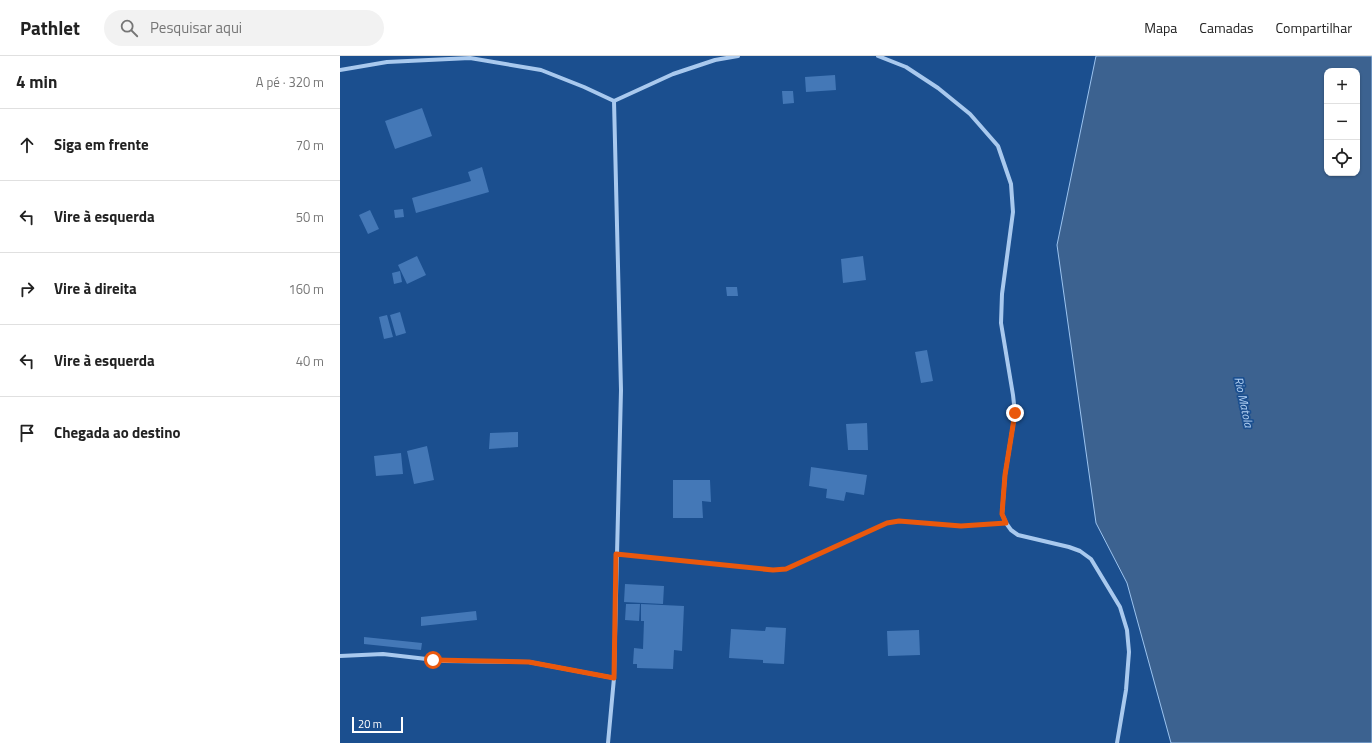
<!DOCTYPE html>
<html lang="pt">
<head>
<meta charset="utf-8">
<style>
  :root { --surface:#fff; --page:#f2f2f2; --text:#222; --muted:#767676; --line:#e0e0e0 }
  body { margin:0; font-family:"Titillium Web",sans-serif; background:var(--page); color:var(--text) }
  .controls { position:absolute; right:12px; top:12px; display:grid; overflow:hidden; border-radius:8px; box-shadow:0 1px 3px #0004 }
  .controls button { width:36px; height:36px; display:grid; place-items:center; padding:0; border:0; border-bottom:1px solid var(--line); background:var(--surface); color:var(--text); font:20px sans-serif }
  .scale { position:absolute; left:12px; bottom:10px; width:51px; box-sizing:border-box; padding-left:4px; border:2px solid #fff; border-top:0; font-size:11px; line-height:14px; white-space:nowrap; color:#fff; -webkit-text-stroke:3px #1b4f8f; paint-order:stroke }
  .stop { position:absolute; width:12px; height:12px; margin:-9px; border:3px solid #ea580c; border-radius:50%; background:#fff }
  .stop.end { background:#ea580c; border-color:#fff; box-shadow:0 1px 4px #0008 }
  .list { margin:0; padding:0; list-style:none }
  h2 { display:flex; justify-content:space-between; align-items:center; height:52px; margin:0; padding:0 16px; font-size:17px }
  h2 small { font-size:13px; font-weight:400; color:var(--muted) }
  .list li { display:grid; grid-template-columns:26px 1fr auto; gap:12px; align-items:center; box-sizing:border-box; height:72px; padding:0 16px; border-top:1px solid var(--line) }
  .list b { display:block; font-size:15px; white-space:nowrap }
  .list em { font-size:13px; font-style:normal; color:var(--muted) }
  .icon { flex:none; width:22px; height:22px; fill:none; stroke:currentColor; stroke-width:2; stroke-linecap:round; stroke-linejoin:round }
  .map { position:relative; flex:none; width:1032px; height:687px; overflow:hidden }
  header { display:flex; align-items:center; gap:24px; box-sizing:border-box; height:56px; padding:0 20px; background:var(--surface); border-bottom:1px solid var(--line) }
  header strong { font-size:19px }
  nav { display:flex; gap:22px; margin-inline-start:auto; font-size:14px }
  .search { width:280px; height:36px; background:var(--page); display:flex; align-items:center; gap:10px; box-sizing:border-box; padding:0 14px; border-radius:22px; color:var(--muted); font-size:15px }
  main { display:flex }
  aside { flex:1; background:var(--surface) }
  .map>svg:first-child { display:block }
</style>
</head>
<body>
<header>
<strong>Pathlet</strong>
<div class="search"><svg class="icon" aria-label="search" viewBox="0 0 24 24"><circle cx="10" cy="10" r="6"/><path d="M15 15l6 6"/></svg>Pesquisar aqui</div>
<nav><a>Mapa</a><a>Camadas</a><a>Compartilhar</a></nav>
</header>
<main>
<aside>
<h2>4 min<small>A pé · 320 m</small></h2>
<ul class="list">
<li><svg class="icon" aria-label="ahead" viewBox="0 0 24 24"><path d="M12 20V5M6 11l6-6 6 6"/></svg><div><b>Siga em frente</b></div><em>70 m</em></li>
<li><svg class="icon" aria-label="left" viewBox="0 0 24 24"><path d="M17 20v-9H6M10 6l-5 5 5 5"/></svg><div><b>Vire à esquerda</b></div><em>50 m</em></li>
<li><svg class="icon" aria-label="right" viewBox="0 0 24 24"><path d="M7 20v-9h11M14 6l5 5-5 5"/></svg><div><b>Vire à direita</b></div><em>160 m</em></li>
<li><svg class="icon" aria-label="left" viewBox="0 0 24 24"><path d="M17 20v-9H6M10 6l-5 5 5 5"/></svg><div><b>Vire à esquerda</b></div><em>40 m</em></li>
<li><svg class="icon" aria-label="arrive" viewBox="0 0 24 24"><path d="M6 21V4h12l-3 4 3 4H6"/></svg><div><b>Chegada ao destino</b></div></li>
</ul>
</aside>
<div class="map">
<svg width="1032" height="687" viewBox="0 0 1032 687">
  <rect width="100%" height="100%" fill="#1b4f8f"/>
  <path fill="#3c6290" stroke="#9cc4f0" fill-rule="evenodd" d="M756,0H1032V687H831L787,527L756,467L717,189ZM987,15H1017V117H987Z"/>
  <path fill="#4478b7" d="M495,19L496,34L466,36L465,21Z
    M442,35H453L454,47L443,48Z
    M82,52L92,80L55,93L45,65Z
    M142,111L149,136L76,157L72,142L131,125L128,116Z
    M63,153L64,161L55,162L54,154Z
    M30,154L39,173L28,178L19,159Z
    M77,200L86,219L67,228L58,209Z
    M523,200L526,224L503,227L501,203Z
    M60,215L62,226L54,228L52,217Z
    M386,231H397L398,240H387Z
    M60,256L66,277L56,280L50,259Z
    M47,259L53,281L44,283L39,261Z
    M587,294L593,325L581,327L575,296Z
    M527,367L528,394H508L506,368Z
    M178,376V391L149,393L150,377Z
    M87,390L94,424L74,428L67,395Z
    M61,397L63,418L36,420L34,400Z
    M471,411L527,419L524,439L506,436L504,445L486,442L487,433L469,430Z
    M333,424H370L371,446L362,445L363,462H333Z
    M285,528L324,530L323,548L284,546Z
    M286,548H300L299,565L285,564Z
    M301,548L344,550L342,595L334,594L333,613L297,612V608H293L294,592L303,593L304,565H301Z
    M136,555L137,564L81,570V561Z
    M426,571L446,572L444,608L423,607V604L389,602L391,573L425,575Z
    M579,574L580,599L548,600L547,575Z
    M24,581L82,587L81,594L24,588Z"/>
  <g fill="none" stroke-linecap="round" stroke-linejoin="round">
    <path stroke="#a9c9ee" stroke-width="3" d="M277,498L433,514L446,513L547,467L559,465L621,470L666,467"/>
    <path stroke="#a9c9ee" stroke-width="4" d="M538,0L566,11L598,32L630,58L658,90L671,128L673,156L662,238L661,267L673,339L675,357L665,419L662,458L666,467L671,474L678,479L729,491L740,495L751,503L780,551L787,574L789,596L786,634L777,687
      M0,14L47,6L130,2L201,14L244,31L274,45
      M274,45L333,18L375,4L398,0
      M0,600L43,598L104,605L189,606L274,622
      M268,687L274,622L281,334L274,45"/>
  </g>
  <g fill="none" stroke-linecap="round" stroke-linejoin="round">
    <path stroke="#ea580c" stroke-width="5" d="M93,604L189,606L274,622L276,498L433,514L446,513L547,467L559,465L621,470L666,467L662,458L665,419L675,357"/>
  </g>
  <g text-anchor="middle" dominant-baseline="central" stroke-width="3.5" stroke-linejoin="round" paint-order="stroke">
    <g font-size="12" font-style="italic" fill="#b5d3f5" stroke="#1b4f8f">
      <text transform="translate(904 346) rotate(78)">Rio Matola</text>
    </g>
  </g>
</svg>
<div class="controls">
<button>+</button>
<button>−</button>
<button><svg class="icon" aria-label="locate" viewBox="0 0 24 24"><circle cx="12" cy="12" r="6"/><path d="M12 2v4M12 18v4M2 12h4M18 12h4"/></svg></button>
</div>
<div class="scale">20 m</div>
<div class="stop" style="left:93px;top:604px"></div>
<div class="stop end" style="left:675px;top:357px"></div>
</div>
</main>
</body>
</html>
